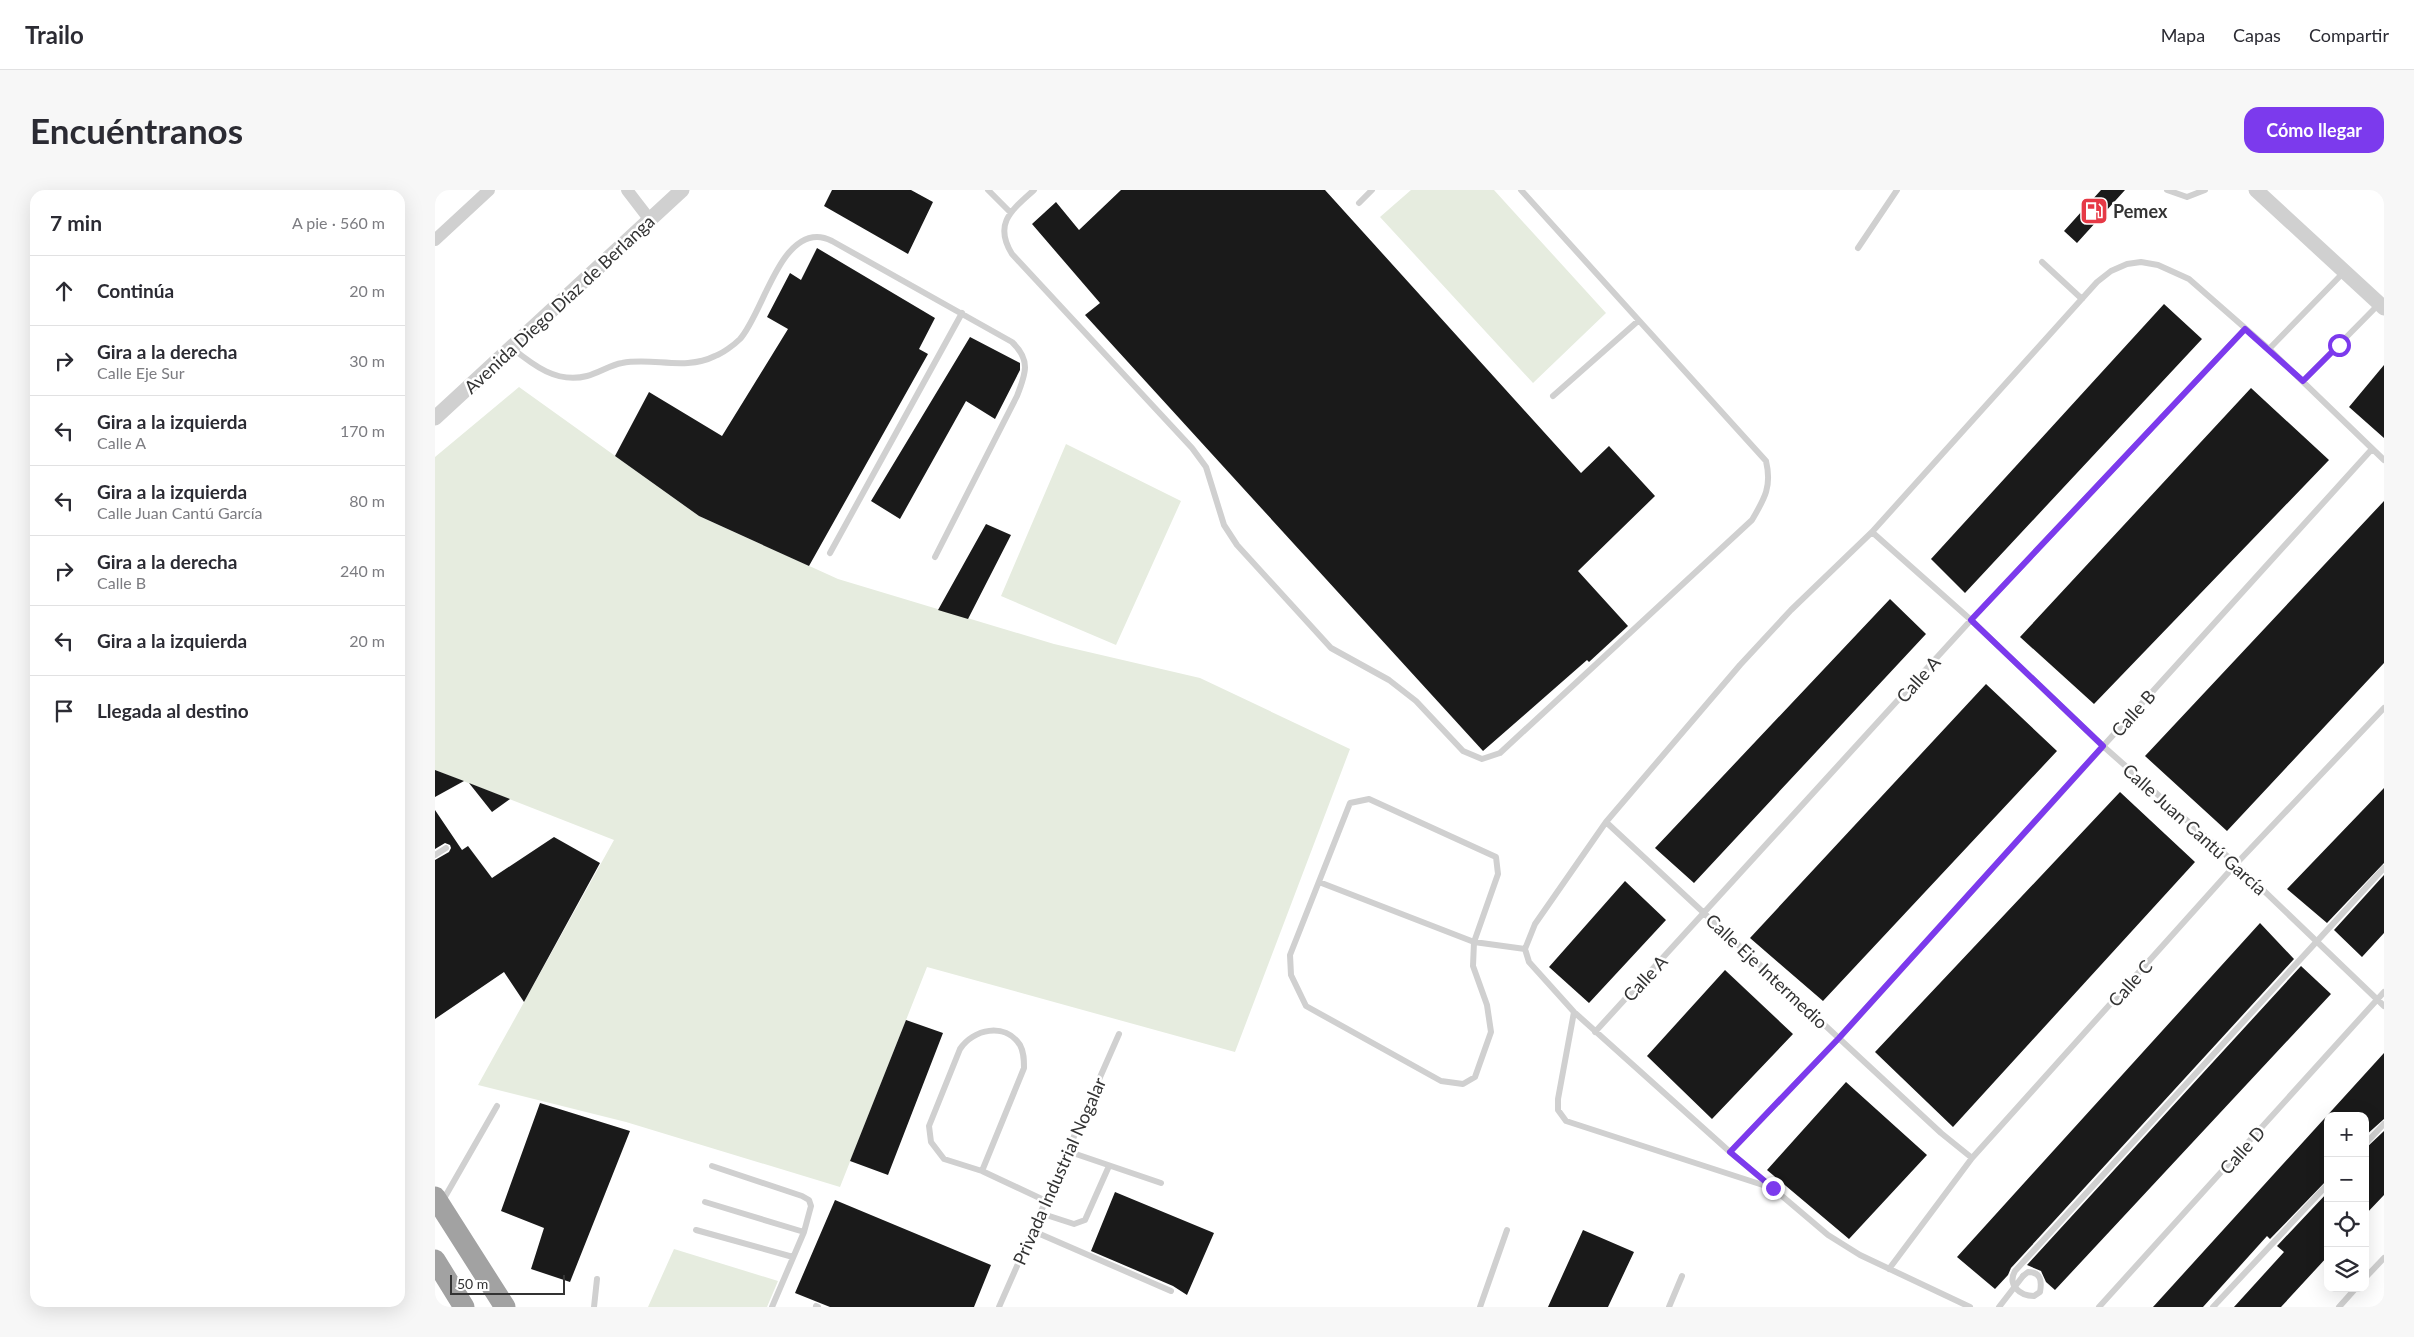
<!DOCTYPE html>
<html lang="es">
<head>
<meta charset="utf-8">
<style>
  :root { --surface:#fff; --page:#f7f7f7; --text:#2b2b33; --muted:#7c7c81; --line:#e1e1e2; --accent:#7c3aed }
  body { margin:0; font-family:Lato,sans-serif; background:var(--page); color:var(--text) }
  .controls { position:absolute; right:15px; bottom:15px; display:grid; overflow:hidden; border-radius:10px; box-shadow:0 5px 20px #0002 }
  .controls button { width:45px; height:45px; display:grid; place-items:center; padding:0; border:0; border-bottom:1px solid var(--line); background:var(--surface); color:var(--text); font:25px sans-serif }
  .scale { position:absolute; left:15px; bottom:12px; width:115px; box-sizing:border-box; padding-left:5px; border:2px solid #333; border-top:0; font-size:14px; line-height:18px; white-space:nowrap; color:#333; -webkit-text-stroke:4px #fff; paint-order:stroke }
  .stop { position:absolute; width:15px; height:15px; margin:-11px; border:4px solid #7c3aed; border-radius:50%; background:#fff }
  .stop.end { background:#7c3aed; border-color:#fff; box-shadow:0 1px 5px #0008 }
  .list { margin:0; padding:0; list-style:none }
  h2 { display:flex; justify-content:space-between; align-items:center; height:65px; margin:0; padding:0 20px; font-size:21px }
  h2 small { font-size:16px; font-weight:400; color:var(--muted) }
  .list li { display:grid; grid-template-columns:32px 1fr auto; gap:15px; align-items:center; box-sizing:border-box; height:70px; padding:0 20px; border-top:1px solid var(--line) }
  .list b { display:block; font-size:19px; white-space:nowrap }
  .list p { margin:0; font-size:16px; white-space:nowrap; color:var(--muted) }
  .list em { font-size:16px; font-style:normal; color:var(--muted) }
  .icon { flex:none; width:28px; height:28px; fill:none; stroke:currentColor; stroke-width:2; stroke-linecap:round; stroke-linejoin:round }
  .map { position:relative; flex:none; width:1949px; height:1117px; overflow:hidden; border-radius:15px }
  header { display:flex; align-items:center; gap:30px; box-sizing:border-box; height:70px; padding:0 25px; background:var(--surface); border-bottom:1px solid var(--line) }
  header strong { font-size:24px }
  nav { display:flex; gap:28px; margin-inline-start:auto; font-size:18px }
  .intro { display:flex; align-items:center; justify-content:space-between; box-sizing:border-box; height:120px; padding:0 30px }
  h1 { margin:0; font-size:35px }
  .button { padding:12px 22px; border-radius:15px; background:var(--accent); color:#fff; font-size:18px; font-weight:700 }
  main { display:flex; gap:30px; padding:0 30px }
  aside { flex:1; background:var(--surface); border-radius:15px; box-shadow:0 5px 20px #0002 }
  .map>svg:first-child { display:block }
</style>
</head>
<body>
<header>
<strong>Trailo</strong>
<nav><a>Mapa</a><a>Capas</a><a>Compartir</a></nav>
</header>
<div class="intro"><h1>Encuéntranos</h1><a class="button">Cómo llegar</a></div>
<main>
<aside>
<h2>7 min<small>A pie · 560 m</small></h2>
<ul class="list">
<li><svg class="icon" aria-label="ahead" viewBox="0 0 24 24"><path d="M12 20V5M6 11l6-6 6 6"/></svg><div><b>Continúa</b></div><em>20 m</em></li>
<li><svg class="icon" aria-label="right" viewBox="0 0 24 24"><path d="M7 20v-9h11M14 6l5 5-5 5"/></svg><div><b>Gira a la derecha</b><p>Calle Eje Sur</p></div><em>30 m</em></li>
<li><svg class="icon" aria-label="left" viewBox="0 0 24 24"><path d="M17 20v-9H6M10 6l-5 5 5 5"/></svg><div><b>Gira a la izquierda</b><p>Calle A</p></div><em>170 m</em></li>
<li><svg class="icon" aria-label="left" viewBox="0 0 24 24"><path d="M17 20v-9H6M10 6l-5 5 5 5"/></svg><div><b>Gira a la izquierda</b><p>Calle Juan Cantú García</p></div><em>80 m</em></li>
<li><svg class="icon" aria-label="right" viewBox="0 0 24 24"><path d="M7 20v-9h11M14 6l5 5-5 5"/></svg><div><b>Gira a la derecha</b><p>Calle B</p></div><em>240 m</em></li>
<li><svg class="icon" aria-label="left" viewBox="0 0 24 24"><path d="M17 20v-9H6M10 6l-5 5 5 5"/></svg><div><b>Gira a la izquierda</b></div><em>20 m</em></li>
<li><svg class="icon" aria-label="arrive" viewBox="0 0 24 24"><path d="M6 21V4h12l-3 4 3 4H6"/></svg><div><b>Llegada al destino</b></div></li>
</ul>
</aside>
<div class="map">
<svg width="1949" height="1117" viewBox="0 0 1949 1117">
  <rect width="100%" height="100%" fill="#fff"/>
  <path fill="#e6ecdf" d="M976,0H1059L1171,123L1098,193L945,27Z
    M84,197L264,326L403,389L619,454L765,488L915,559L800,862L492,777L405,997L191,932L43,895L179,650L0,580V267Z
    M631,254L746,311L681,455L566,406Z
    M239,1059L343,1091L332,1117H213Z"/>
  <path fill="#1a1a1a" d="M397,0H476L498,12L473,64L389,16Z
    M686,0H890L1146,283L1174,256L1220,306L1143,381L1193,436L1154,472L1152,470L1048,561L650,125L665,113L597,34L621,12L644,40Z
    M1666,0H1690L1642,53L1629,41Z
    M382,58L500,128L484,159L493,164L374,376L264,326L180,266L214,202L287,246L353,139L332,127L355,83L366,90Z
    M1729,114L1767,149L1530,403L1496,369Z
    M535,147L585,173V180L560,229L531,211L465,329L436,311Z
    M1949,175V248L1914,217Z
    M1816,198L1894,270L1659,514L1585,447Z
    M1949,311V473L1792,641L1710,566Z
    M551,334L576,345L533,429L503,420Z
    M1455,409L1491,444L1259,693L1220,658Z
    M1551,494L1622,561L1388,811L1315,748Z
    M0,580L29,591L0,607Z
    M34,593L75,609L57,622Z
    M1949,598V673L1892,733L1852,699Z
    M1685,602L1760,672L1518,937L1440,862Z
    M0,620L27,660L33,656L57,688L119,647L165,673L89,812L69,782L0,829V670L14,662L16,658L15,655L10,653L0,659Z
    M1949,685V743L1927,767L1899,740Z
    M1190,691L1231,730L1154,813L1114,777Z
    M1825,733L1859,769L1576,1078L1573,1085L1560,1099L1522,1067Z
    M1866,776L1896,804L1620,1100L1611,1092L1606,1081L1592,1075Z
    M1290,780L1358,844L1277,929L1212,866Z
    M471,830L508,843L453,985L415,971Z
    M1949,863V929L1930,946V926H1893V989L1835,1049L1832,1046L1768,1117H1718Z
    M1411,892L1492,965L1414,1049L1332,980Z
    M105,913L195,941L135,1092L96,1079L109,1038L66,1021Z
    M1949,941V1005L1930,1025V959Z
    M680,1002L779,1043L752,1105L738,1096L656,1061Z
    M1893,1002V1066L1846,1117H1799L1849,1062L1842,1056Z
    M400,1010L556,1075L539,1117H395L360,1103Z
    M1148,1040L1199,1062L1173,1117H1113Z"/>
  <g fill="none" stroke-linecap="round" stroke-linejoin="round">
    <path stroke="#d0d0d0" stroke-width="6" d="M553,0L575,22
      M599,0C577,20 558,33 577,64L757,258L771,277L789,335L802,355L896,458L954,490L981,511L1028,561L1047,569L1065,563L1317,330C1330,308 1337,296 1331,271L1086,0
      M1732,0L1752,7L1770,0
      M924,13L937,0
      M1423,58L1462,0
      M1607,72L1647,109
      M77,158C98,175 122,194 152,186C164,183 175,175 187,173C218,167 250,181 280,166C288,163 299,155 305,149C327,125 343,47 382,47C387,47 393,49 397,51L577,152C596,170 591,183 582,206L500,367
      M1834,159L1909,82
      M1868,191L1944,114
      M1118,206L1203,131
      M1437,342L1536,430L1668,556L1801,674L1949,816
      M395,363L527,123
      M934,609L1061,667L1063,684L1039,752L1038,776L1052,815L1056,842L1040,887L1028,894L1006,891L871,816L856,785L855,765L915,613Z
      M1171,632L1506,943L1537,968
      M0,665L11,658
      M884,692L1039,752L1090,759
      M1090,759L1100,734L1171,632L1305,475L1356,420L1437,342L1662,92L1676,81L1692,74L1706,72L1723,75L1754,89L1834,159L1949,270
      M1090,759L1094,772L1139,822L1295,962L1393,1045L1425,1065L1535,1117
      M1139,822L1123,909V920L1131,931L1334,997
      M1160,842L1536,430L1810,139
      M1930,954L1949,934
      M632,961L726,993
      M1295,962L1404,848L1937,259
      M277,976L367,1006L374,1010L376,1016L369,1042L337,1117
      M547,981L589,878C589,870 589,862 585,855C570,832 538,839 525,859L494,936L496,952L509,969L547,981L611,1011
      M7,1012L62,916
      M270,1012L369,1042
      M605,1023L639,1034L650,1030L674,976
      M261,1040L358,1067
      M598,1041L736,1101
      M1454,1079L1537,968L1801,674L1949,518
      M1930,1088L1949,1068
      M381,1116L383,1117
      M159,1117L162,1089
      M564,1117L684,844
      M1045,1117L1072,1040
      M1234,1117L1247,1086
      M1564,1117L1588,1086
      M1664,1117L1949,802
      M1778,1117L1893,994
      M1904,1117L1921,1098"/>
    <path stroke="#d0d0d0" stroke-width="12" d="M192,0L215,30
      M0,50L54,0"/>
    <path stroke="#d0d0d0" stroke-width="15" d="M1821,0L1949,118
      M0,228L247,0"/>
    <path stroke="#a2a2a2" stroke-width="21" d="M0,1007L70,1117
      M0,1070L29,1117"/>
    <path stroke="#d0d0d0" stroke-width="6" d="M1588,1086L1593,1082C1606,1082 1607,1091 1605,1102L1599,1106C1585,1106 1572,1095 1580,1081L1949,678"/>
  </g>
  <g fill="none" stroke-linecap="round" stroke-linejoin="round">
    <path stroke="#7c3aed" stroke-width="6" d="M1338,998L1295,962L1404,848L1668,556L1536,430L1810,139L1868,191L1904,155"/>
  </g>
  <defs>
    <symbol id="fuel-square" viewBox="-11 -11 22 22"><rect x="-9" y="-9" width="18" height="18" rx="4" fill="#e63946" stroke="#fff"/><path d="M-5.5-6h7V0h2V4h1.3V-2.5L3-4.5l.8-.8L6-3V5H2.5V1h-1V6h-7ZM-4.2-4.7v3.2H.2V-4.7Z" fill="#fff"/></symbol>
  </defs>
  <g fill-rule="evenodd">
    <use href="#fuel-square" x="1643" y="5" width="32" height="32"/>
  </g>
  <g text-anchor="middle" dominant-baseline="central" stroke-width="5" stroke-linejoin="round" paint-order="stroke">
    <g font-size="18" font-weight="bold" fill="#333" stroke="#fff" text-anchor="start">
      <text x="1678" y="21">Pemex</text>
    </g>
    <g font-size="18" fill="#333" stroke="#fff">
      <text transform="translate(124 114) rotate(-43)">Avenida Diego Díaz de Berlanga</text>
      <text transform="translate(1483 489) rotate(-48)">Calle A</text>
      <text transform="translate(1698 523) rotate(-48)">Calle B</text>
      <text transform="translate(1760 639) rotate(42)">Calle Juan Cantú García</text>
      <text transform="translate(1332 781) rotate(43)">Calle Eje Intermedio</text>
      <text transform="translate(1210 788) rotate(-47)">Calle A</text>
      <text transform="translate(1695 793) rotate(-48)">Calle C</text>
      <text transform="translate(1807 960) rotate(-48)">Calle D</text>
      <text transform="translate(624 981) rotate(-66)">Privada Industrial Nogalar</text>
    </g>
  </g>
</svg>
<div class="controls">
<button>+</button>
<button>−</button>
<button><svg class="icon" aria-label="locate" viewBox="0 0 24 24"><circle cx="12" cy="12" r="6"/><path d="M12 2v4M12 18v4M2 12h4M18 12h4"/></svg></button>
<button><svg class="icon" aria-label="layers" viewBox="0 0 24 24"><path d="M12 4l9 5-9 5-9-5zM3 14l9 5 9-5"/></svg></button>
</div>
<div class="scale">50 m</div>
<div class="stop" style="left:1904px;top:155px"></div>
<div class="stop end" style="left:1338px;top:998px"></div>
</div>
</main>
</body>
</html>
